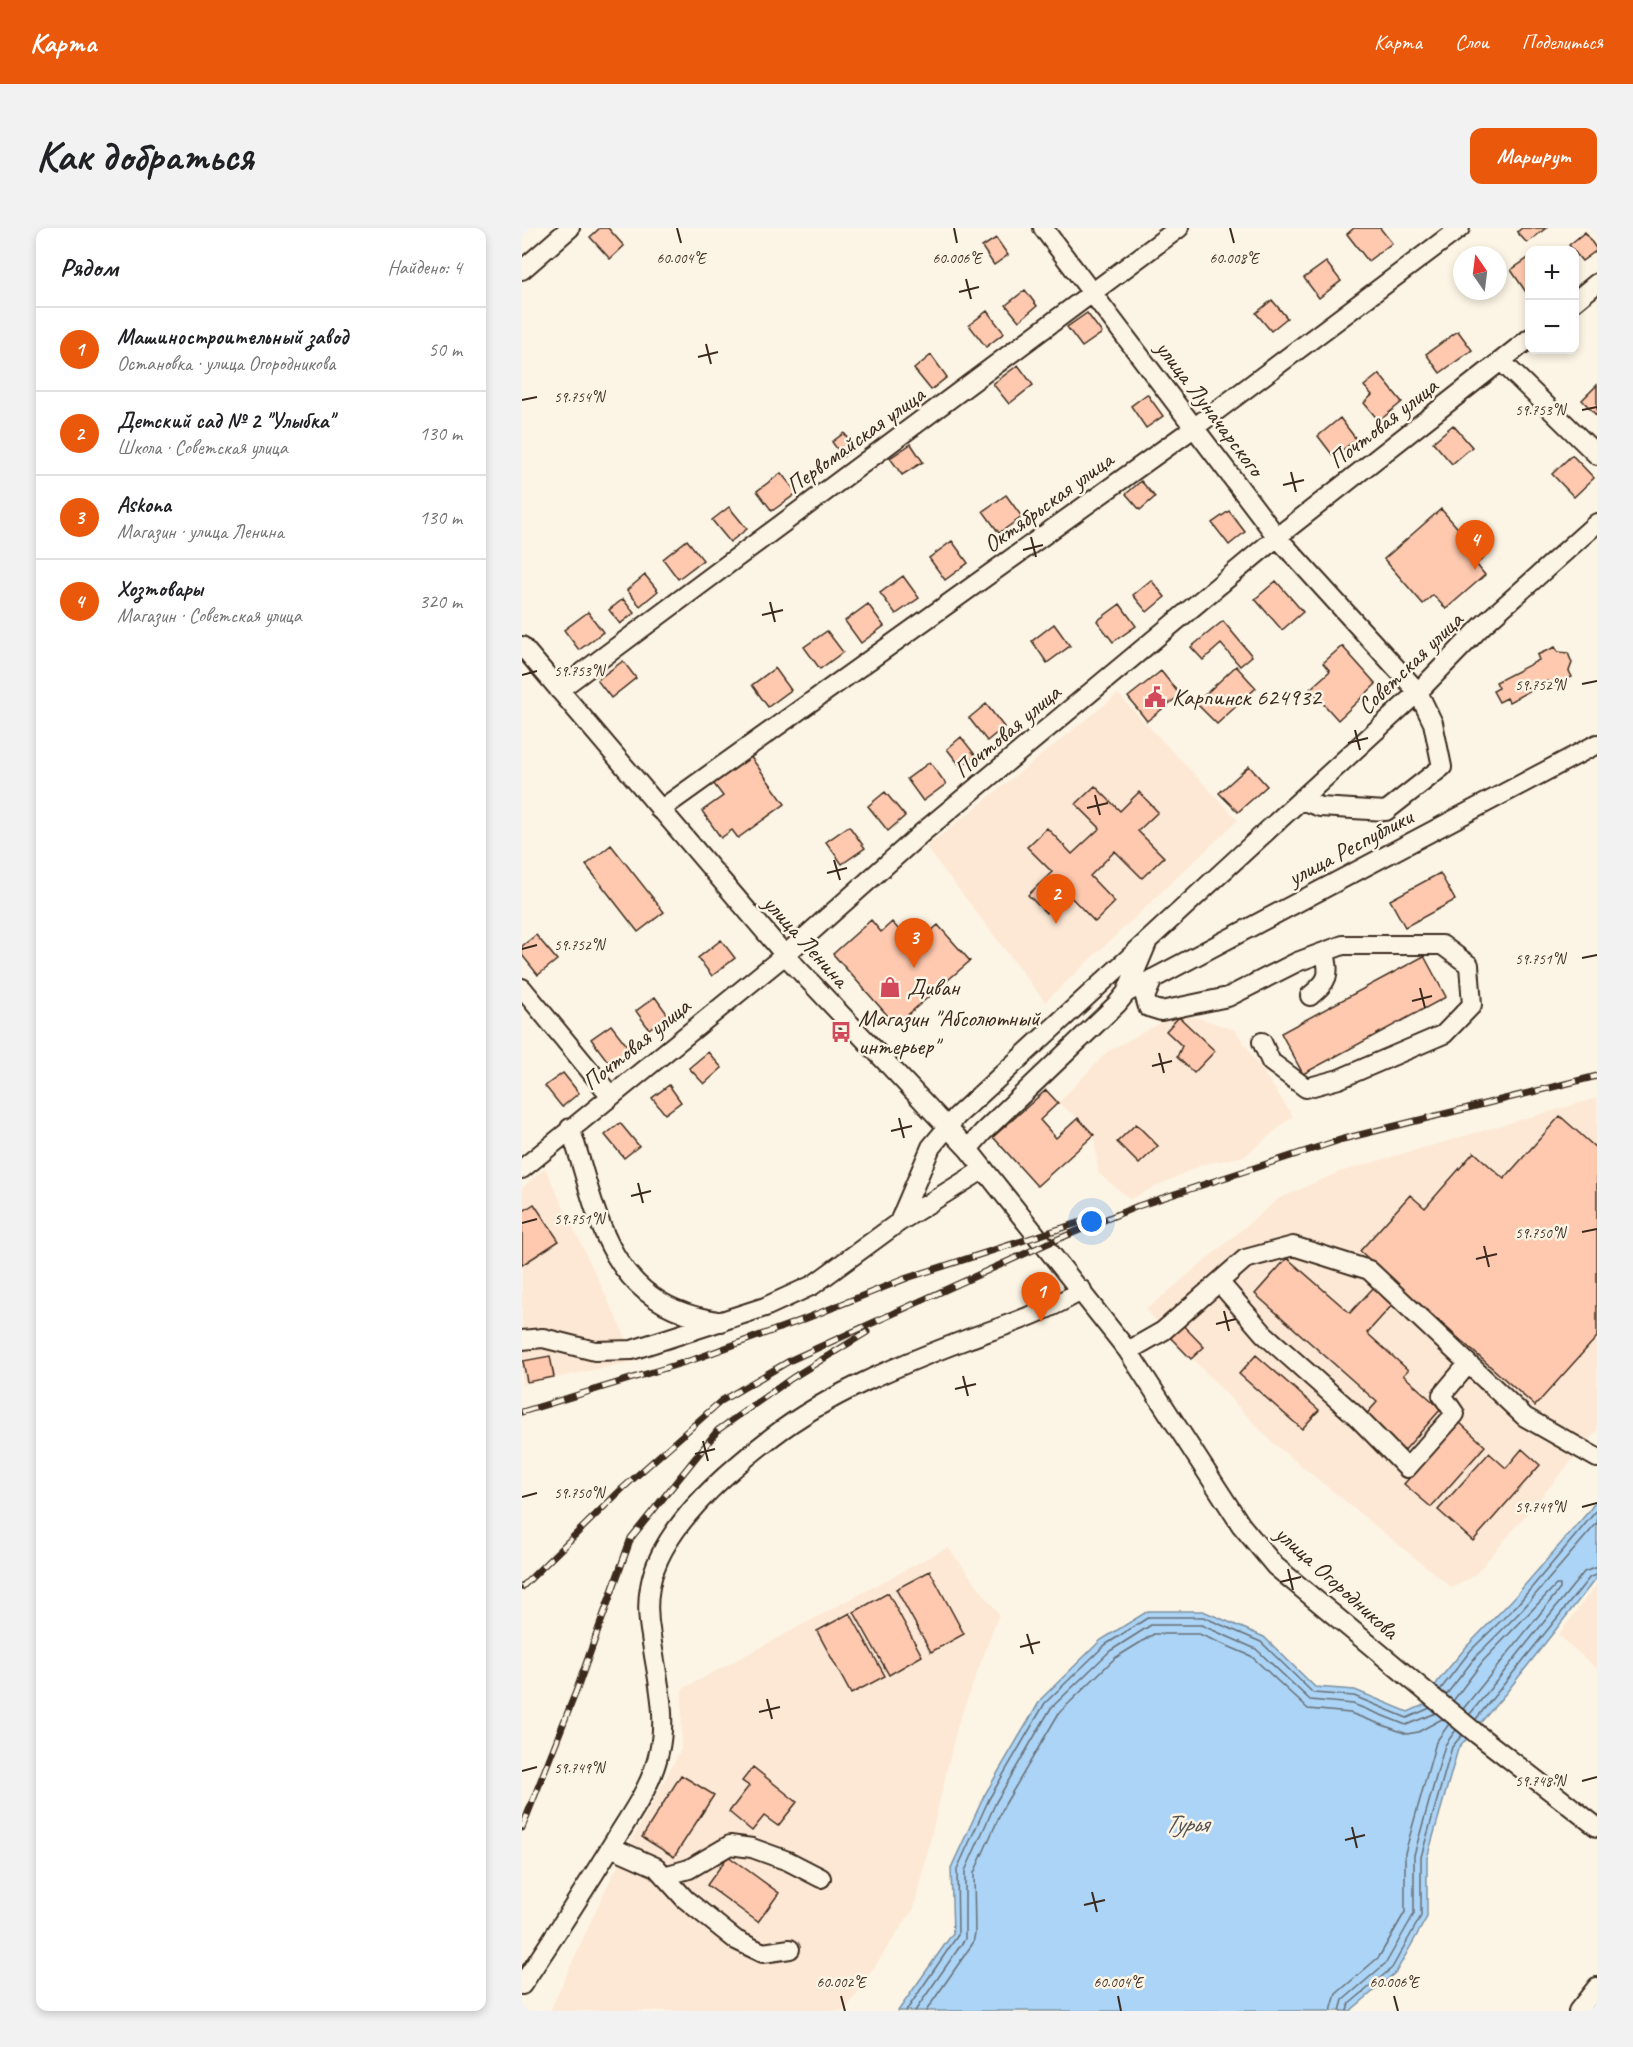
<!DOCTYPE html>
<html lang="ru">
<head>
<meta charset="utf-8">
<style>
  :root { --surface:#fff; --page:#f2f2f2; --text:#202124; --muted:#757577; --line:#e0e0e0; --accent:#ea580c }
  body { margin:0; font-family:Caveat,sans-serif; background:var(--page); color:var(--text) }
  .controls { position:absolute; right:18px; top:18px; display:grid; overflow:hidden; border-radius:12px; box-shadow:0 3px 9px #0003 }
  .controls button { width:54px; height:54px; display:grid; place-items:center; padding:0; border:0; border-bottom:2px solid var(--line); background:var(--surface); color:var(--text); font:30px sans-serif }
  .compass { position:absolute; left:931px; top:18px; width:54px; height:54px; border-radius:50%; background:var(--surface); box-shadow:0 3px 9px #0003; rotate:346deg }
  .you { position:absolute; left:570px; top:994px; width:21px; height:21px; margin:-15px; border:4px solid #fff; border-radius:50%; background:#1a73e8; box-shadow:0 0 0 9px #1a73e833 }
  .badge { display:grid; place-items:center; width:39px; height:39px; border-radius:50%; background:var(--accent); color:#fff; font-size:20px; font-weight:700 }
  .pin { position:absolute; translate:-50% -50px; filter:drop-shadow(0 2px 3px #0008) }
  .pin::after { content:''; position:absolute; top:32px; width:21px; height:18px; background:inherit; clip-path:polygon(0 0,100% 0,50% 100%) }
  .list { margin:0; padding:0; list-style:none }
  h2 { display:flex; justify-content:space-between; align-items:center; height:78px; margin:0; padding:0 24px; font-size:26px }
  h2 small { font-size:20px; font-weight:400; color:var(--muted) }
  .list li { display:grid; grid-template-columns:39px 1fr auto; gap:18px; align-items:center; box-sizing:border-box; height:84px; padding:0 24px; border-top:2px solid var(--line) }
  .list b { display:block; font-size:22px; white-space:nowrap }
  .list p { margin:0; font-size:20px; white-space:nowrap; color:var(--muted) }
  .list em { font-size:20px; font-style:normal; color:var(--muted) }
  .map { position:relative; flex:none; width:1075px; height:1783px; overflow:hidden; border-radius:12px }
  header { display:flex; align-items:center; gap:36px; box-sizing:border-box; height:84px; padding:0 30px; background:var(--accent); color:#fff }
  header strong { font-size:28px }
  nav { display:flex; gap:33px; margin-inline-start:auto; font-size:21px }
  .intro { display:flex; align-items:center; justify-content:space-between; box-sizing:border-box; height:144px; padding:0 36px }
  h1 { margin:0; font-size:42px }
  .button { padding:15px 27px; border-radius:12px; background:var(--accent); color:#fff; font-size:21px; font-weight:700 }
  main { display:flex; gap:36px; padding:0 36px }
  aside { flex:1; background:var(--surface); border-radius:12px; box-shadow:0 3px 9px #0003 }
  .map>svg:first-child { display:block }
</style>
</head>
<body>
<header>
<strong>Карта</strong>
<nav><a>Карта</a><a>Слои</a><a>Поделиться</a></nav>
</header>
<div class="intro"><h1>Как добраться</h1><a class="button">Маршрут</a></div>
<main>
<aside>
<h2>Рядом<small>Найдено: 4</small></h2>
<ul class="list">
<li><span class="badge">1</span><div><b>Машиностроительный завод</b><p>Остановка · улица Огородникова</p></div><em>50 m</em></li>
<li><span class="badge">2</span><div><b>Детский сад № 2 &quot;Улыбка&quot;</b><p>Школа · Советская улица</p></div><em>130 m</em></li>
<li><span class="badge">3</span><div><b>Askona</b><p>Магазин · улица Ленина</p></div><em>130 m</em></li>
<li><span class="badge">4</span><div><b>Хозтовары</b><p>Магазин · Советская улица</p></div><em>320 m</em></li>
</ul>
</aside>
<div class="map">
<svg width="1075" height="1783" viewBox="0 0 1075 1783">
  <rect width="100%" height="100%" fill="#fcf5e5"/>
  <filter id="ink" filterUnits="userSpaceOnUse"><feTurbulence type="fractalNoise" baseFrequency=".0167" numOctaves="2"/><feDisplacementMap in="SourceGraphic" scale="12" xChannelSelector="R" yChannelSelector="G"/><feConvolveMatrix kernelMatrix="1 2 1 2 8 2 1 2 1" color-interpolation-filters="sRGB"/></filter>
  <g filter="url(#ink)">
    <path fill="#fde8d5" d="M596,466L716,592L523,774L404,619Z
      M659,784L713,802L771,888L723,928L679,937L608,971L576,945L572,907L556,890L536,875L586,823Z
      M1075,870V1203L952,1348L930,1360L751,1215L624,1082L756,971L817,944Z
      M23,940L115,1133L0,1157V960Z
      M426,1319L477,1386L436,1496L392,1680L323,1783H28L84,1660L159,1521L160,1461Z
      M1075,1356V1441L1036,1407Z"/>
    <path fill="#abd4f6" stroke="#7e90a0" stroke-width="1.5" d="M1075,1271V1349L984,1465L936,1521L905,1630V1689L874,1744L828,1783H376L431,1705L429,1640L462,1568L519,1471L579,1412L626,1383H681L742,1409L793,1459L833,1462L886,1484L904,1476L916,1453L945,1418L990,1372L1067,1283Z"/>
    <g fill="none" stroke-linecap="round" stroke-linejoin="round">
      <path stroke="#686e74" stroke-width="1.5" d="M918,1462L949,1422L995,1377L1075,1282
        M924,1467L955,1427L1000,1382L1075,1295
        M931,1473L961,1433L1034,1357H1038V1361L941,1481
        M948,1486L1062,1344L1075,1339
        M954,1491L1068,1349L1075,1347
        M384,1783L436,1707L435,1641L467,1571L523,1475L583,1417L627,1389H681L739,1414L791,1465L832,1468L885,1490L908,1480
        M393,1783L443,1711V1643L474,1574L529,1480L588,1423L629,1397H679L734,1421L788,1472L831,1476L884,1497L914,1485
        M404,1783L451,1715L453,1705L452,1645L482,1578L537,1485L593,1430L632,1406H677L729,1428L786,1481L828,1485L885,1506L896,1504L920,1491
        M809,1783L814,1766L857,1729L883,1684V1625L914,1514L927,1496
        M818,1783L821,1772L864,1735L892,1686V1627L923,1517L934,1502
        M825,1783L827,1776L870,1740L899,1688V1629L930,1519L940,1507"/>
    </g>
    <path fill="#fec9af" stroke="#3b2a1e" stroke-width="1.5" d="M78,0H86L102,18L88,31L68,9Z
      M832,0H858L870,15L846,33L825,6Z
      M1000,0H1024L1005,15L995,4Z
      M1063,4L1075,22L1060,33L1047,17Z
      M474,10L486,27L472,37L460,19Z
      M1008,29V70L989,42Z
      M804,34L819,53L797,70L782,50Z
      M503,62L515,78L497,93L484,77Z
      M750,72L765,90L749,103L734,85Z
      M465,83L482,105L464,119L447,97Z
      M565,85L580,105L560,119L545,99Z
      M936,103L950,122L918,145L904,126Z
      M409,127L425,149L409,162L392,141Z
      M496,137L511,157L487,176L471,156Z
      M857,146L880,174L857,193L842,175L850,167L842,158Z
      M1075,157V188L1060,172Z
      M625,166L641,188L624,200L609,178Z
      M818,190L834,211L812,229L796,208Z
      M931,197L950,219L930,236L911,214Z
      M322,205L333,219L321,229L310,214Z
      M389,216L401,234L380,247L368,230Z
      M1050,227L1072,250L1052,269L1030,246Z
      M259,245L275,265L250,283L235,263Z
      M619,253L633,269L618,282L604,266Z
      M484,267L500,289L477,305L461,283Z
      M207,279L225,301L208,314L190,292Z
      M919,281L962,330L954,336L963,347L924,381L911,367L901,376L862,331Z
      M707,283L723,304L707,317L690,295Z
      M165,312L181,332L156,351L141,331Z
      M430,313L446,335L423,352L407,330Z
      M123,347L136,363L118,378L105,362Z
      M381,348L397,370L374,386L358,365Z
      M629,352L643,369L625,384L611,367Z
      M754,353L781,384L760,402L733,371Z
      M101,371L112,385L98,396L87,382Z
      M346,376L362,398L339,415L323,393Z
      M598,376L614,398L591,414L575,393Z
      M66,384L81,404L57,422L42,402Z
      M701,393L730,428L718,438L699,416L681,432L669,419Z
      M532,396L548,418L525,435L510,413Z
      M305,403L321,424L298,441L282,419Z
      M820,418L854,456L816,492L788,461L808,443L801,435Z
      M1033,419L1036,424L1046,425L1050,435L1047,443L1050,449L1029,459L1026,453L987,474L985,470L977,474L971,463L977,460L974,454L1017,432L1015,427Z
      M101,433L114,450L89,470L75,452Z
      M714,438L734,460L695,496L674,475Z
      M253,440L269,462L246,479L230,457Z
      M639,443L658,467L625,493L606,469Z
      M464,476L482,499L465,513L447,490Z
      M439,509L454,528L439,539L425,521Z
      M228,528L263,576L216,610L210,602L199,610L180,583L201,568L191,555Z
      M408,534L424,556L401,573L385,551Z
      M727,538L745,558L716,584L697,565Z
      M573,558L598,583L617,564L636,584L616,603L642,629L620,650L593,623L568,648L593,674L573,694L544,664L524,685L506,667L530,644L505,619L525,600L550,626L578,600L554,576Z
      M363,564L383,588L366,603L346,578Z
      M327,598L343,620L320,636L304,614Z
      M89,617L142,684L116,704L64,637Z
      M918,645L933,672L883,699L868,672Z
      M349,692L359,704L370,694L391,718L416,697L448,733L374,797L311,726Z
      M14,707L35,732L16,747L0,727V718Z
      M199,712L213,730L190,748L176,730Z
      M902,728L924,769L781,846L759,805Z
      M133,769L146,787L127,801L114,783Z
      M657,789L693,823L672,845L655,829L660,818L644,803Z
      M89,797L110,824L90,839L69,811Z
      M186,824L200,840L182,856L167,840Z
      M41,845L57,865L40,879L23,858Z
      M147,857L159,874L143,886L130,870Z
      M524,862L536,875L518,892L534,910L556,890L572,907L515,958L471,909Z
      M1038,888L1075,921V1109L1013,1178L838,1023L888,967L903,980L952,924L982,951Z
      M98,895L117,918L102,930L83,907Z
      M614,896L636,918L617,936L595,914Z
      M12,976L37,1013L0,1037V984Z
      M765,1030L828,1085L853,1058L872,1075L845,1105L886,1142L881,1147L919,1181L881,1224L841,1190L855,1174L733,1066Z
      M657,1093L682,1119L669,1131L644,1105Z
      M734,1127L797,1182L780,1201L717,1146Z
      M28,1128L32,1149L5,1154L1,1133Z
      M937,1194L963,1218L909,1279L882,1256Z
      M1000,1221L1018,1237L951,1313L916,1282L967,1225L984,1240Z
      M408,1343L442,1406L409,1424L374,1361Z
      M366,1365L400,1428L367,1447L332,1384Z
      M328,1385L363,1448L329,1466L295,1403Z
      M231,1539L275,1574L256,1598L242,1588L230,1603L207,1584L227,1558L220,1553Z
      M159,1547L192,1567L152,1629L120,1609Z
      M206,1628L257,1665L236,1694L185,1657Z"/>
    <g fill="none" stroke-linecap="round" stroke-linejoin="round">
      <defs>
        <path id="minor" d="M521,0L755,309L896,464L911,495L920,539L864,583L798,579L779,572
          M0,42L48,0
          M1052,74L1075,55
          M979,133L1075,227
          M0,418L263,727L446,921L606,1123L719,1297L753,1338L955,1506L1075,1599
          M37,462L657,0
          M138,582L673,199L938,0
          M631,751L623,769L626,779L639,783L706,769L775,734L821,717H920L947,737L950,777L922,806L817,851L784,860L749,834L740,814
          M0,760L88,867
          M604,765L1075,516
          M788,768C807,752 808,748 803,724
          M48,900C73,971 80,1057 163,1085C174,1089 187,1091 199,1094
          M446,921L461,904L595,776L604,765L625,715
          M0,941L263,727L401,604L755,309L1008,110
          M377,994L409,919L435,888L896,464L961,397L1075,295
          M697,1054L742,1106L833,1187L885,1240L933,1186L920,1167L946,1136
          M0,1112L21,1110L73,1123L110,1122L243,1079L291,1057L377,994L462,941
          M606,1123L641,1103L723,1031L771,1018L847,1042L1003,1189L1075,1230
          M89,1619L134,1639L163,1671L214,1712L241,1725L268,1721
          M142,1648L167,1641L208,1617L230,1620L266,1633L299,1650
          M0,1757C32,1709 63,1661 93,1612C110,1584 130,1557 137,1524C146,1485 134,1447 129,1408C126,1392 125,1375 128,1359C137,1301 206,1243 250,1209C306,1166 377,1137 443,1112C484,1097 523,1085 560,1062
          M1056,1783L1075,1759"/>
      </defs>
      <use href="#minor" stroke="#3b2a1e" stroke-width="22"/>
      <use href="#minor" stroke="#fcf5e5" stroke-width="18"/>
      <defs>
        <path id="rail" d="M0,1184L173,1131L280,1092L385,1050L559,994
          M0,1359L101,1260L199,1173L269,1132L524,1016L616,978L821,911L1075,848
          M0,1600L55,1461L109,1310L196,1202L270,1150L345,1104"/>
      </defs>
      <use href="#rail" stroke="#3b2a1e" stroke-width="7"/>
      <use href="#rail" stroke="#fcf5e5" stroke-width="4.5" stroke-dasharray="14" stroke-linecap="butt"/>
    </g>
  </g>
  <path fill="none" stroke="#3b2a1e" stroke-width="2" d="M155,0L159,15M432,0L435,15M708,0L712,15M444,51L449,71M437,64L457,59M184,116L189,136M176,129L196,124M0,172L15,169M1060,182L1075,179M769,244L774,264M761,257L782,252M509,309L514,329M501,322L521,317M248,374L253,394M240,387L261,382M0,447L15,443M1060,456L1075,453M833,502L838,522M826,515L846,510M573,567L578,587M565,580L586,575M312,632L318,652M305,645L325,640M0,721L15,717M1060,730L1075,727M898,760L903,780M890,773L910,768M637,825L642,845M630,838L650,833M377,890L382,910M369,903L390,898M116,955L121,975M109,968L129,963M0,995L15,991M1060,1004L1075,1001M962,1018L967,1039M954,1031L975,1026M702,1083L707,1103M694,1096L714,1091M441,1148L446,1168M433,1161L454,1156M181,1213L186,1233M173,1226L193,1221M0,1269L15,1265M1060,1279L1075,1275M766,1341L771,1362M758,1354L779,1349M505,1406L511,1426M498,1419L518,1414M245,1471L250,1491M237,1484L258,1479M0,1543L15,1539M1060,1553L1075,1549M830,1599L835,1620M823,1612L843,1607M570,1664L575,1684M562,1677L583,1672M319,1768L323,1783M596,1768L599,1783M872,1768L876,1783"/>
  <defs>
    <symbol id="civic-bare" viewBox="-9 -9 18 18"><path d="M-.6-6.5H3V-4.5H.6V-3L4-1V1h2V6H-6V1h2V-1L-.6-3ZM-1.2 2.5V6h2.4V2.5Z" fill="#d1495b" stroke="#fcf5e5" stroke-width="2.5" paint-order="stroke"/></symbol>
    <symbol id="shop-bare" viewBox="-9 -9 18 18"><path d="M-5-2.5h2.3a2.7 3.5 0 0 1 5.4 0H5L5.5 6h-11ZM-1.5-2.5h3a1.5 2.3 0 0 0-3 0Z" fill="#d1495b" stroke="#fcf5e5" stroke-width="2.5" paint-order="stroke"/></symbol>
    <symbol id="bus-bare" viewBox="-9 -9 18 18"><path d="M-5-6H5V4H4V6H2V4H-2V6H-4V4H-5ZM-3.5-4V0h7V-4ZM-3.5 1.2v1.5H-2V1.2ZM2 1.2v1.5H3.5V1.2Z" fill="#d1495b" stroke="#fcf5e5" stroke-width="2.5" paint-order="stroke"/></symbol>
  </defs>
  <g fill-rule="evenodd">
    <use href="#civic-bare" x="618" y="454" width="30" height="30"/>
    <use href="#shop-bare" x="353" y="744" width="30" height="30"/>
    <use href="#bus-bare" x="304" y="789" width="30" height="30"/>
  </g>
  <g text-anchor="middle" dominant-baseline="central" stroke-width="5" stroke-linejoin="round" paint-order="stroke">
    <g font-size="24" fill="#3b2a1e" stroke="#fcf5e5">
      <text transform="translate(688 180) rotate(53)">улица Луначарского</text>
      <text transform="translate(861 195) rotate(-38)">Почтовая улица</text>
      <text transform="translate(333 212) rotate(-36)">Первомайская улица</text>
      <text transform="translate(526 274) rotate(-36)">Октябрьская улица</text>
      <text transform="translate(888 435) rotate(-44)">Советская улица</text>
      <text transform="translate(485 503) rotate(-40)">Почтовая улица</text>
      <text transform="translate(828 619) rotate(-28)">улица Республики</text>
      <text transform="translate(284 713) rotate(48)">улица Ленина</text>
      <text transform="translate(114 816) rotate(-39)">Почтовая улица</text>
      <text transform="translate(815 1354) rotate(42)">улица Огородникова</text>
    </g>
    <g font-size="24" fill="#3b2a1e" stroke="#fcf5e5" text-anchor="start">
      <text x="650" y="469">Карпинск 624932</text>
      <text x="385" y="759">Диван</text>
      <text x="336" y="790">Магазин "Абсолютный<tspan x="336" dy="28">интерьер"</tspan></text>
    </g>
    <g font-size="26" font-style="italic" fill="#575454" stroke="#fcf5e5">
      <text x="664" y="1595">Турья</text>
    </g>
  </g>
  <g font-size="15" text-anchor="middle" fill="#3b2a1e" stroke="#fcf5e5" stroke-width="5" stroke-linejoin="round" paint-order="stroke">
    <text x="159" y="35">60.004°E</text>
    <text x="435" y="35">60.006°E</text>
    <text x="712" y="35">60.008°E</text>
    <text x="57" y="174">59.754°N</text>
    <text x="1018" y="187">59.753°N</text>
    <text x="57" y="448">59.753°N</text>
    <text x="1018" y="462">59.752°N</text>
    <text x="57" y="722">59.752°N</text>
    <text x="1018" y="736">59.751°N</text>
    <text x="57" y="996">59.751°N</text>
    <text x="1018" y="1010">59.750°N</text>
    <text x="57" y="1270">59.750°N</text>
    <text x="1018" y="1284">59.749°N</text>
    <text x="57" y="1545">59.749°N</text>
    <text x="1018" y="1558">59.748°N</text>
    <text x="319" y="1759">60.002°E</text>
    <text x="596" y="1759">60.004°E</text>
    <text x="872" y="1759">60.006°E</text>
  </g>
</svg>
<div class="controls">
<button>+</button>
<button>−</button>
</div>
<svg class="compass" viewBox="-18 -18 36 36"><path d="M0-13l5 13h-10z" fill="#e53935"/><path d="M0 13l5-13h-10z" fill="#757577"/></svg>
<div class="you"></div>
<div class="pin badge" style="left:519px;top:1094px">1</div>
<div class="pin badge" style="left:534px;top:696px">2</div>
<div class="pin badge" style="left:392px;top:740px">3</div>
<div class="pin badge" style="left:953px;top:342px">4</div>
</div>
</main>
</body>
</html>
